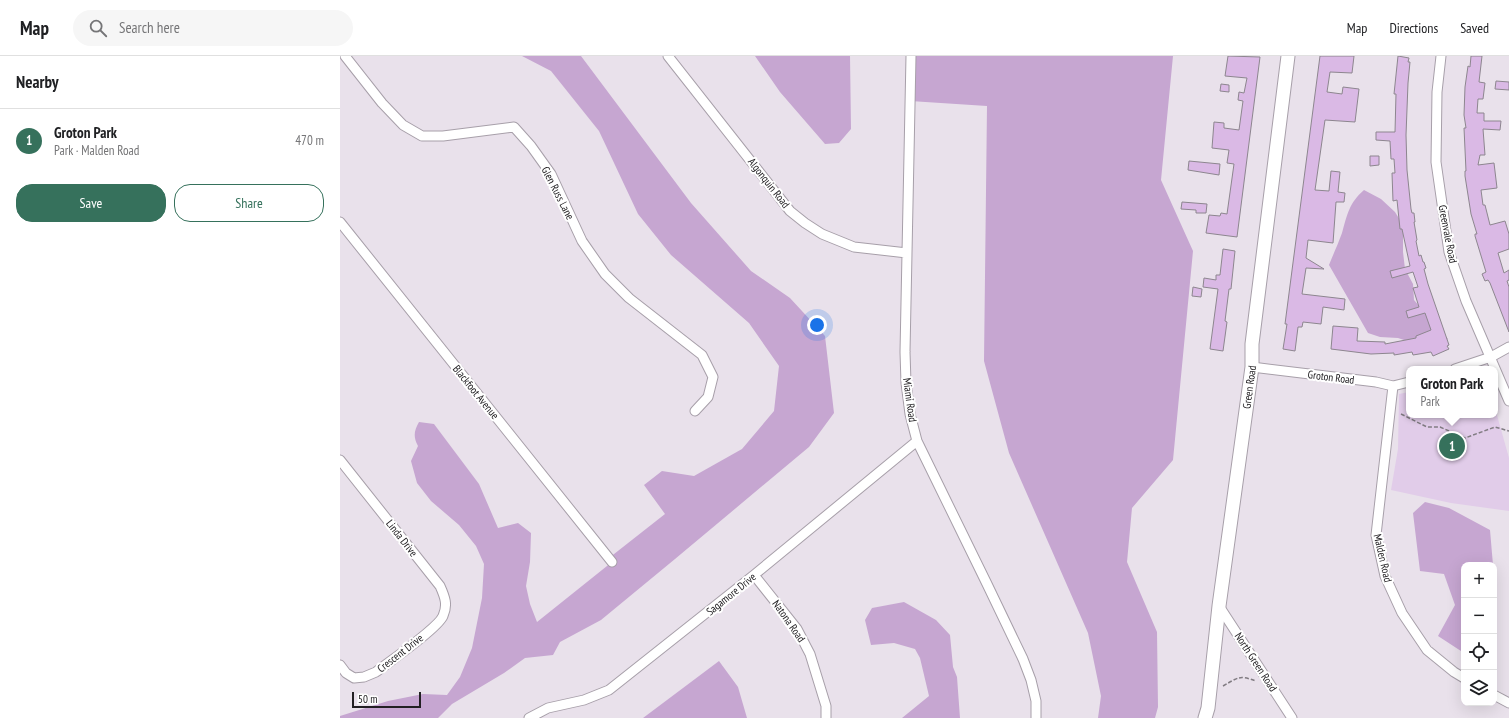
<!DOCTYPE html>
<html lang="en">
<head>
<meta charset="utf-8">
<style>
  :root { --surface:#fff; --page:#f6f6f6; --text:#202124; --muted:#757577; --line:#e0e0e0; --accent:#36715c }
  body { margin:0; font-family:"PT Sans Narrow",sans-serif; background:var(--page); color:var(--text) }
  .controls { position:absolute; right:12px; bottom:12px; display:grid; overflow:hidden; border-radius:8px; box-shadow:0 4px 16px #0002 }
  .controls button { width:36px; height:36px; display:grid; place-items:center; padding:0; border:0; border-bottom:1px solid var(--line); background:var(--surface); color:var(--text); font:20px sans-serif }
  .scale { position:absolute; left:12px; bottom:10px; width:69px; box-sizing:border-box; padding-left:4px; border:2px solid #222023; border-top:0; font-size:11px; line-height:14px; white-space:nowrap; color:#222023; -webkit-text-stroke:3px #fff; paint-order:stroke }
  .you { position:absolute; left:477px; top:269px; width:14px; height:14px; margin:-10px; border:3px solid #fff; border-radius:50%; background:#1a73e8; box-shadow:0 0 0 6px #1a73e833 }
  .badge { display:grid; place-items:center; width:26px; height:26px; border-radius:50%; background:var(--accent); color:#fff; font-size:13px; font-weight:700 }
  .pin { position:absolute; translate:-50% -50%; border:2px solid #fff; box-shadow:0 1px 4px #0006 }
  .popup { position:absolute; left:1066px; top:310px; width:92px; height:52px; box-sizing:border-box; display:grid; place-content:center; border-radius:8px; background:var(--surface); filter:drop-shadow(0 1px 3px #0005); font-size:13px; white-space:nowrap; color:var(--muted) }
  .popup b { font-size:15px; color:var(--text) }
  .popup::after { content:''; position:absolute; left:50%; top:100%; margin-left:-8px; border:8px solid transparent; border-top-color:var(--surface) }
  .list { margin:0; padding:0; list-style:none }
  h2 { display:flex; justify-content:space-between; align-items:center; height:52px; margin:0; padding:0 16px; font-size:17px }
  h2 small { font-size:13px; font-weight:400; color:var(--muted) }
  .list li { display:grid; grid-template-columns:26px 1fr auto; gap:12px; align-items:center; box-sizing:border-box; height:64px; padding:0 16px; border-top:1px solid var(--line) }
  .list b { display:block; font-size:15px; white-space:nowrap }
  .list p { margin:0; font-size:13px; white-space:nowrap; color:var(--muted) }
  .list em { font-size:13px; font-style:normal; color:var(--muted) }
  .actions { display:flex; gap:8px; padding:12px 16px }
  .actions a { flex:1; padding:9px 0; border:1px solid var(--accent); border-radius:16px; text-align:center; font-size:14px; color:var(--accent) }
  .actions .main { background:var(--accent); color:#fff }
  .icon { flex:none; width:22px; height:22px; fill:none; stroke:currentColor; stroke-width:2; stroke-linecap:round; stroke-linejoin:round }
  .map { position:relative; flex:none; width:1169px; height:662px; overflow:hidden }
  header { display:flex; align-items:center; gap:24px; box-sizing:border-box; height:56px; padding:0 20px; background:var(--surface); border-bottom:1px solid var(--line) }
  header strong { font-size:19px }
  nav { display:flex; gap:22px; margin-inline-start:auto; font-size:14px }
  .search { width:280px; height:36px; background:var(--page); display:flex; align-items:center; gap:10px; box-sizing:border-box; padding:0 14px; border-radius:22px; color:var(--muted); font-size:15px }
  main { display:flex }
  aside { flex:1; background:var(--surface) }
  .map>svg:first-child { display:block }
</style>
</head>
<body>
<header>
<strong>Map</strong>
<div class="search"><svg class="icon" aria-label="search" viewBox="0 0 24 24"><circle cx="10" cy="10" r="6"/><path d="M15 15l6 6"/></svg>Search here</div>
<nav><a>Map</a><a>Directions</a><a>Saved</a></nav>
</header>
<main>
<aside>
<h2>Nearby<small></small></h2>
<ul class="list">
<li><span class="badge">1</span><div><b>Groton Park</b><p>Park · Malden Road</p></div><em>470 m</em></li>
</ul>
<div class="actions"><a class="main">Save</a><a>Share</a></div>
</aside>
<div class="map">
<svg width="1169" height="662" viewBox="0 0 1169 662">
  <rect width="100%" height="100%" fill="#e9e1eb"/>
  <path fill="#e1cce9" d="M1069,336V359H1155V352L1169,402V455L1111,447L1051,434L1058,393L1059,338Z"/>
  <path fill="#c6a6d1" d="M182,0H241L351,147L411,215L450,242L485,280L494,357L469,391L335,503L261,564L220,586L213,599L185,602L164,617L112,648L98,662H0V660L48,645L83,638L107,639L120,621L132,592L142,542L144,508L136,490L119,469L91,445L77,427L71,405L78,390C73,381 74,375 79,366L94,368L139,428L158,472L178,467L191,477L190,506L186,530L190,548L197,566L272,506L269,502L325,458L304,429L322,415L354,420L402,393L434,355L439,310L409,267L331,199L298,158L259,75L211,15Z
    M415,0H510L511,73L499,87L485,88L440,36Z
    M571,0H833L821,124L853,195L833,404L792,452L787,506L817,576L818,651L815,662H758L761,640L748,577L669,397L644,305L647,50L570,45Z
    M1024,134L1041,143L1055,156L1063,169V196L1065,213L1073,228L1074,244L1108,283L1091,293L1058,282L1040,281L1028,277L989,209C993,199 998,188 1002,177C1007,159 1009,147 1024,134Z
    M1085,446L1109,452L1150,474L1153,509H1124V597L1098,580L1115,549L1104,518L1080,515L1073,457Z
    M564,546L596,564L610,579L613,611L617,621L620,662H562L589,640L580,602L575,593L554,587L531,589L525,564L532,552Z
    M379,605L398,631L407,662H303Z"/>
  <path fill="#dab9e5" stroke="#8d868f" d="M888,0L920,1L897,181L866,177L869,159L880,160L881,157L887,158L894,108L887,107L889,94L872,92L874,66L884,67V72L899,74L903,45L898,44L899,36L904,37L907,22L885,20Z
    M980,0H1014L1012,17L990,16L987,36L1002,38L1003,31L1019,33L1015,66L985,64L975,134L989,135L991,115L1000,116L998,136L1005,137L1004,146H996L993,187L968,184L966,202L984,213L966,212L962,238L1005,243L1004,254L983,251L981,268L963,266L962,271H958L955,295L943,293L947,268H945Z
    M1058,0L1069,2L1068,6H1070L1068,27L1066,79L1067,114L1071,153L1072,157H1074L1075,166H1074L1077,184L1076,185L1079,200L1081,199L1083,206H1084L1086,212L1084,213L1088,228L1109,289L1107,290L1109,293L1093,300L1091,296L1073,299L1072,296L1054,299V297L1031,298L991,293L993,270L1018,272L1017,285L1045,286V288L1076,282V280L1091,274L1085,257L1068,262L1066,255L1079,251L1073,232L1078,231L1073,216L1052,222L1050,215L1070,210L1062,173H1060L1057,144L1053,145L1052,117H1055L1054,103H1051L1050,85L1036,84V76H1055L1056,38H1054Z
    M1131,0H1142L1139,26L1145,27L1143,43H1138L1137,57H1144V65H1161L1160,74L1143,73L1145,99H1140L1138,109L1154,107L1157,132L1141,134L1143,149H1145L1150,169L1165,165L1169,178V193L1158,197L1164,217L1169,214V224L1167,225L1169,231V276L1150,227L1148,224L1145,225L1142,218L1146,216L1135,180V178H1137L1131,158L1125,120V115H1126L1124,72H1126L1124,59L1125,31L1128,10L1130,11Z
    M1156,25L1169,26V34L1155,33Z
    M881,28L889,29V36L880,35Z
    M1030,100H1039V109L1030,110Z
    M849,105L880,108L879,119L848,114Z
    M842,146L867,148L866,157H856V154L841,153Z
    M883,193L895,195L891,233H889L885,265L887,266L883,295L870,293L878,233L863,231L864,222L876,224V219H880Z
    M853,231L862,233L861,241L852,240Z"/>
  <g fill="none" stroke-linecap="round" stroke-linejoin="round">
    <defs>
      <path id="street" d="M5,0L42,47L63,69L82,80H103L174,71L191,90L211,118L242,185L265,218L289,242L362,299L373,321L368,341L355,355
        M328,0L450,155L465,167L482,178L514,191L567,197
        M571,0L565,296L566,327L570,358L577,385L647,528L683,603L691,624L696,645V662
        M1101,0L1097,36L1096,106L1109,196L1126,245L1169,345
        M0,166L272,506
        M912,311L1036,326L1053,330L1069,326
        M1115,313L1151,301L1169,291
        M1053,330L1036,479L1045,520L1062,557L1087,594L1114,616L1124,622
        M0,404L100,530C105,541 108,549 103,560C98,572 49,606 36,616L24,621L14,622L6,617L0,609
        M414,519L457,573L470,598L486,650V662
        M879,550L952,662
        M1154,639L1169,647
        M189,662L208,652L244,644L269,634L414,519L577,385"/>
      <g id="secondary">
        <path id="s1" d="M865,662L868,652L879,550L912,311V288L948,0"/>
      </g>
    </defs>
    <use href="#street" stroke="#a79fa9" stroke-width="11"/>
    <use href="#secondary" stroke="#a79fa9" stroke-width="15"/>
    <path stroke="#817c82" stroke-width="1.5" stroke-dasharray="4 2" stroke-linecap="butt" d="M1061,358L1087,371H1100L1125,382L1155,371L1169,375
      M883,630C899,621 899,619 916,625"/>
    <use href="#street" stroke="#fff" stroke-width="9"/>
    <use href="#secondary" stroke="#fff" stroke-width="13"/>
  </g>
  <g text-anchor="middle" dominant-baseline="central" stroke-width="4" stroke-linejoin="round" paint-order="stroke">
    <g font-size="11" fill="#222023" stroke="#fff">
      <text transform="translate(429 127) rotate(52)">Algonquin Road</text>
      <text transform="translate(218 137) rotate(63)">Glen Russ Lane</text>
      <text transform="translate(1108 178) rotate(79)">Greenvale Road</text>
      <text transform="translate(991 321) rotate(7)">Groton Road</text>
      <text stroke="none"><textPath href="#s1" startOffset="334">Green Road</textPath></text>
      <text transform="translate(136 336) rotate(51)">Blackfoot Avenue</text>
      <text transform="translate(570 344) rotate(82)">Miami Road</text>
      <text transform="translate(62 482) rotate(52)">Linda Drive</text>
      <text transform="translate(1043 502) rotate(77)">Malden Road</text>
      <text transform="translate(391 538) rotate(-39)">Sagamore Drive</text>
      <text transform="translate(449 565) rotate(55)">Natona Road</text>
      <text transform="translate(60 597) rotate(-38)">Crescent Drive</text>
      <text transform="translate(916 606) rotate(57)">North Green Road</text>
    </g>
  </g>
</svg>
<div class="controls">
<button>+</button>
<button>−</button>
<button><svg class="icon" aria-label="locate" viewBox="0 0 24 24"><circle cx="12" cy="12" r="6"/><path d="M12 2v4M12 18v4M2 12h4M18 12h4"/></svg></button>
<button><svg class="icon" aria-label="layers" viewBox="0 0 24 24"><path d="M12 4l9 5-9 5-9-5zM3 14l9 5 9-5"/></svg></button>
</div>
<div class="scale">50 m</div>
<div class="you"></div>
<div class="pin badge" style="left:1112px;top:390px">1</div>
<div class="popup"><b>Groton Park</b>Park</div>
</div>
</main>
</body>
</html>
